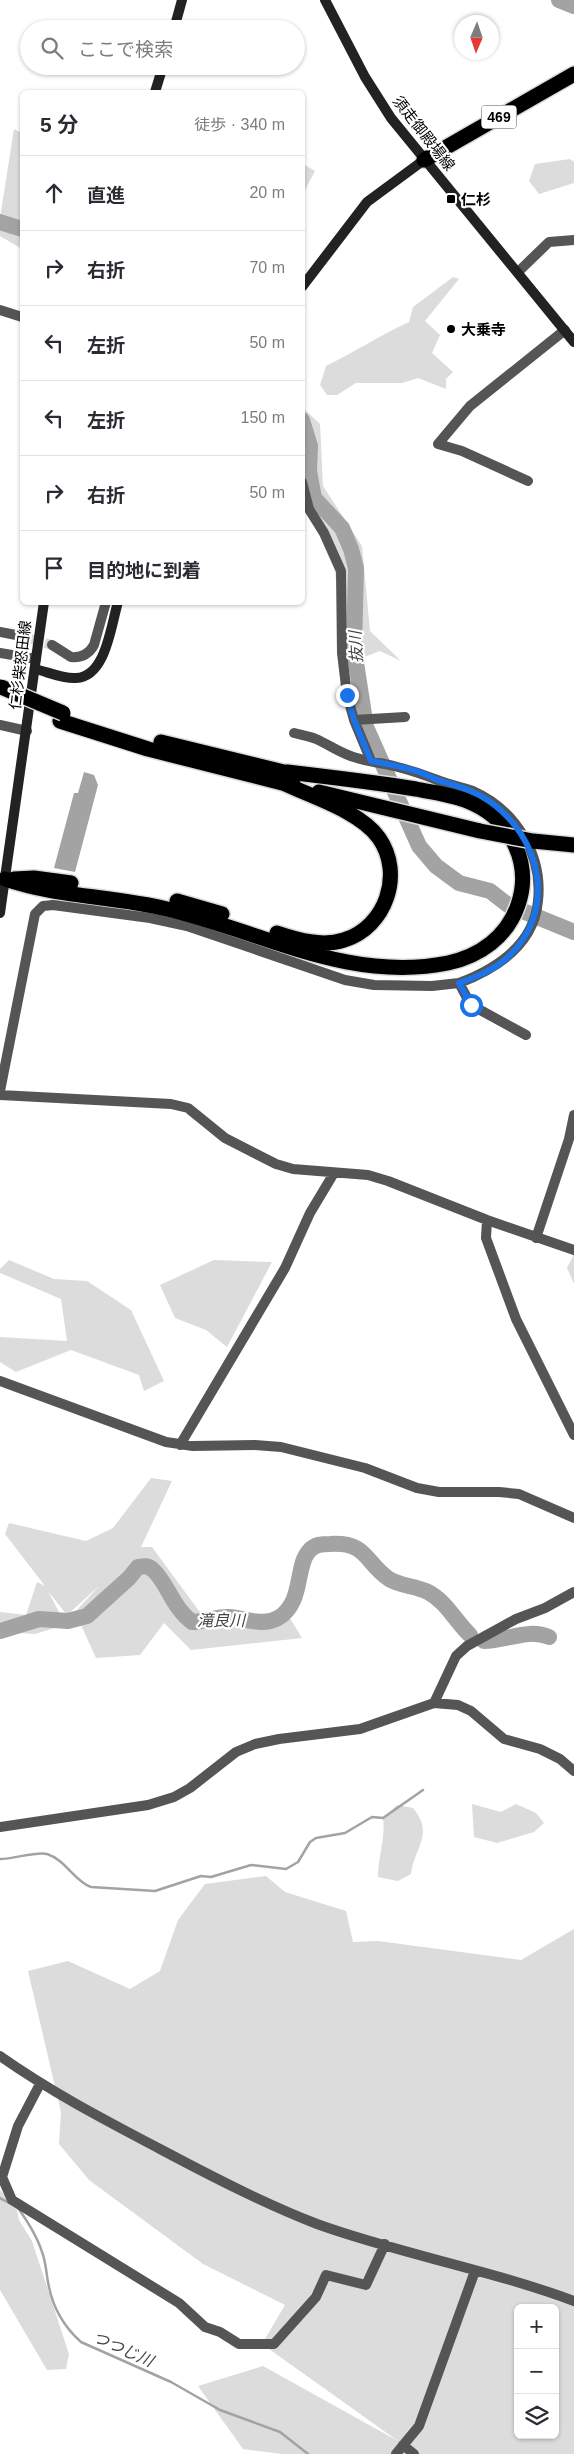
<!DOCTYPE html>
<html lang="ja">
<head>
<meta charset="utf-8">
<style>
  :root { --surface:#fff; --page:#f7f7f7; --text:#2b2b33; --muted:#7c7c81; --line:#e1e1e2 }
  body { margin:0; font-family:Helvetica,"Noto Sans JP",sans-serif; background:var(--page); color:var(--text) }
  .controls { position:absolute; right:15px; bottom:15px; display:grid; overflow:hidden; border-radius:8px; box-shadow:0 1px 4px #0004 }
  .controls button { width:45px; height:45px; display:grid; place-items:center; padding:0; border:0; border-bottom:1px solid var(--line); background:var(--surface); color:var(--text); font:25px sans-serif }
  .compass { position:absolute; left:454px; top:15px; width:45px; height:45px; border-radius:50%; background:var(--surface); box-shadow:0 1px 4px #0004; rotate:182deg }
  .stop { position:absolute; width:15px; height:15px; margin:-11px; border:4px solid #1a73e8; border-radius:50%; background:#fff }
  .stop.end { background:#1a73e8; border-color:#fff; box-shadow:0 1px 5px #0008 }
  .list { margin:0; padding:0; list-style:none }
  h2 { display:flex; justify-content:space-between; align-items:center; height:65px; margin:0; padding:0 20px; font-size:21px }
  h2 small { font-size:16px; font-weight:400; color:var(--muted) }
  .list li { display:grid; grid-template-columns:32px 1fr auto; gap:15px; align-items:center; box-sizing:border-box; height:75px; padding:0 20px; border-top:1px solid var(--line) }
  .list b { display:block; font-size:19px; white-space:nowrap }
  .list em { font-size:16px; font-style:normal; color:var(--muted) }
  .icon { flex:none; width:28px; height:28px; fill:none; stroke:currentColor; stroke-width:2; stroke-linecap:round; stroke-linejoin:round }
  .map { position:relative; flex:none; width:574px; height:2454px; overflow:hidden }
  .search { position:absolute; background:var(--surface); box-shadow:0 1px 4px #0004; left:20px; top:20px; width:285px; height:55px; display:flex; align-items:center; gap:12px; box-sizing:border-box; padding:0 18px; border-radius:28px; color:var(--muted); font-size:19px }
  .panel { position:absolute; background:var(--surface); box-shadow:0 1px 4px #0004; left:20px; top:90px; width:285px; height:515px; border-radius:8px }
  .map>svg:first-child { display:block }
</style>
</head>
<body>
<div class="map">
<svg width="574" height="2454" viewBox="0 0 574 2454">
  <rect width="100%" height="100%" fill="#fff"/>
  <path fill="#dcdcdc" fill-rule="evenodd" d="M14,129L22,133V249L0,236V218Z
    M570,159L574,162V183L539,194L529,181L535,164Z
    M303,164L315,171L303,194Z
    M453,277L459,279L425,321L440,335L432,353L453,372L446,379V389L418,378L402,383H356L337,395H327L320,385L326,366C355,352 380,335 409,322L413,307Z
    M302,407L320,424L323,486L362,546L370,631L401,661L380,651L351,662L341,635L335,571L303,499Z
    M574,1254V1284L567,1268Z
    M9,1260L54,1279L87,1281L131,1310L164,1381L144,1391L139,1375L71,1350L16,1372L0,1362V1337L67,1341L61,1299L0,1273V1269Z
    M214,1260L272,1262L227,1347L206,1330L175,1318L160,1285Z
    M151,1478L172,1481L141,1547H152L199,1611L250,1614L286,1612L302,1638L191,1650L164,1623L140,1655L96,1658L75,1612L99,1586L67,1615L48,1591L59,1612L61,1626L35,1634L0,1632V1612L26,1615L37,1582L45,1586L5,1534L9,1523L86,1541L113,1528Z
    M472,1804L501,1812L516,1804L536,1813L544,1823L534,1832L497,1843L474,1837Z
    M397,1805L413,1808C435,1835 414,1847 411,1874L398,1881L378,1877C378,1857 386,1836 383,1818Z
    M266,1876L285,1892L346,1911L353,1942L378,1941L521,1960L574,1929V2454H282L243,2449L198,2386L263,2366L398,2441L262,2344L285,2305L203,2264L89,2180L59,2144L61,2112L28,1971L68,1961L130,1989L160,1971L178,1920L205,1884ZM518,2308H555V2435H518Z
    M0,2190L16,2206L19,2220L32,2241L69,2354L66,2369L47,2370L0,2290Z"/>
  <path fill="#a3a3a3" d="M84,772L94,775L98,785L75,872L54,868L74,793H78Z"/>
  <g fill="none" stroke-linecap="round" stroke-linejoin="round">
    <path stroke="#a3a3a3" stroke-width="2.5" d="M0,1859C14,1859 37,1851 47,1854C66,1860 74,1881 91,1887L155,1891L201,1876L211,1877L251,1865L286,1869L298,1862L310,1842L316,1838L345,1833L372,1817L383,1818L423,1790
      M0,2198L9,2203
      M18,2208C28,2222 37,2236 42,2252C46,2262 46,2272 48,2282C52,2306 63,2326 81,2342L171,2382L220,2410L280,2432L308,2454"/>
    <path stroke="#a3a3a3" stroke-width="16" d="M559,0L574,6
      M0,222L22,229
      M302,420L310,446L309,471L314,498L342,528L351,549L356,568L354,650L366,727L419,846L436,866L459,883L490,891L508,905L574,932
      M0,1631L39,1619L68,1621L87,1616L129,1578L138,1567C144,1566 148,1565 153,1570C167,1582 172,1607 192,1622C205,1622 217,1616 229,1617C245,1618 262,1627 278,1618C304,1603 295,1566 309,1551C315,1544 322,1544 330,1544C368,1542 364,1562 389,1579C400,1586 416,1586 428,1592C447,1602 455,1621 470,1635
      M484,1641C507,1641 528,1628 549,1637"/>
    <path stroke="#d9d9d9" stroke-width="10" stroke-dasharray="10 5" stroke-linecap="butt" d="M16,635L52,645"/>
    <defs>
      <path id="highway" d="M424,160L574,74
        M60,721L148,749L294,786
        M161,742L296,775
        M319,792L480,831
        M533,841L574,845
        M5,879C57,897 113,896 167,909C261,931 348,983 448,963C480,956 507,937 518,905C532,865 512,822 474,804C456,795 435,793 416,789C373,782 330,777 287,772
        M14,879L34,878L71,883
        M177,901L222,914
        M277,933C298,940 322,947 344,940C386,927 404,874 379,838C361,812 313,797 285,784"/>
    </defs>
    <use href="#highway" stroke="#dbdbdb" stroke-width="18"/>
    <path stroke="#555" stroke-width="10" d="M518,272L549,242L574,240
      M0,310L22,317
      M528,481L462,451L438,444L470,406L565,330
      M302,482L309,509L324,533L341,571L342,653L347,695L354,720L371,761
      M0,632L16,635
      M52,645L71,657C82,658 89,654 94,645L106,602
      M0,653L36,659
      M354,720L405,717
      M0,725L27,731
      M294,733C301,735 309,736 316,739C330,745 341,754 357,758C369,762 382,763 394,766C410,770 425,775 440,781C451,785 462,787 473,791C516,810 543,855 538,901C534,945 496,969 459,983
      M0,1091L35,914L43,906L53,905L150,918L187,926L345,980L374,985L432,986L459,983L471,1005L526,1035
      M0,1095L171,1104L188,1108L225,1138L276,1164L293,1169L368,1175L388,1181L487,1220L574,1250
      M487,1220L486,1238L516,1319L574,1435
      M536,1238L569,1139L574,1115
      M0,1381L166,1442L193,1446L255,1445L281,1447L365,1468L417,1488L439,1492H499L519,1494L574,1518
      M180,1445L285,1268L310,1213L334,1173
      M434,1703L458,1705L471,1711L504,1739L540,1749L560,1759L574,1771
      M0,1827L148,1805L174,1797L190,1788L236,1752L255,1744L279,1739L360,1729L434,1703L456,1656L467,1646L516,1619L545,1608L574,1592
      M0,2056C51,2092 105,2120 160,2149C211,2176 263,2203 317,2224C400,2254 491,2270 574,2301
      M40,2084L18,2126L2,2177L12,2200L179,2303L205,2327L220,2332L239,2344H274L316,2297L326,2275L366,2285L385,2244
      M403,2445L414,2454
      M396,2454L419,2426L475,2271"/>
    <path stroke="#222" stroke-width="10" d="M325,0L365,77L391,118L574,342
      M174,29L182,0
      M155,92L163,66
      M302,287L367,202L424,160
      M35,669C48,672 63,679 76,678C106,677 111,625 118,602
      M0,913L44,602"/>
    <use href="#highway" stroke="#000" stroke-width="15"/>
    <defs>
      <path id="highway-bridge" d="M1,687L63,713
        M480,831L533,841"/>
    </defs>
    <use href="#highway-bridge" stroke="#dbdbdb" stroke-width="18" stroke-linecap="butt"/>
    <use href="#highway-bridge" stroke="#000" stroke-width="15"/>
  </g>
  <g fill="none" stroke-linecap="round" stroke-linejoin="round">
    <path stroke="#1a73e8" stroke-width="6" d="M347,695L354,720L371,761C387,764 404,767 419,772C428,775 435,780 444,782C460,787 475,791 489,801C541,837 558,910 508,957C494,970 476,977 459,983L471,1005"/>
  </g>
  <g fill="#000" stroke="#fff" stroke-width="2">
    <rect x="446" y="194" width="10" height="10" rx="2.5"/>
    <circle cx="451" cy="329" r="5"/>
  </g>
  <g text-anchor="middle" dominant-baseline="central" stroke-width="4.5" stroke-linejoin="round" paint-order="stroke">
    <rect fill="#fff" stroke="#4c4c4c" stroke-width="1" x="481.5" y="105.5" width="35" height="23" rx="4"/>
    <g font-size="14" font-weight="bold" fill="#000">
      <text x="499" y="117">469</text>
    </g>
    <g font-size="15" fill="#000" stroke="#fff">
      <text transform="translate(424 133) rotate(52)">須走御殿場線</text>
      <text transform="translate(20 665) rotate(-83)">仁杉柴怒田線</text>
    </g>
    <g font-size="15" font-weight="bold" fill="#000" stroke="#fff" text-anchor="start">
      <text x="461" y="199">仁杉</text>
      <text x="461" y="329">大乗寺</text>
    </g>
    <g font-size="16" font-style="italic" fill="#444" stroke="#fff">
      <text transform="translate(356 647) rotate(-93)">抜川</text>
      <text x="221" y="1620">滝良川</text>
      <text transform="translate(123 2349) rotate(24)">つつじ川</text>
    </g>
  </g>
</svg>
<div class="controls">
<button>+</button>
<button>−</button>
<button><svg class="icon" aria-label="layers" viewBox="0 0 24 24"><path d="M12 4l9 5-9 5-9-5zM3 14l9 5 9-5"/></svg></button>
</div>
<svg class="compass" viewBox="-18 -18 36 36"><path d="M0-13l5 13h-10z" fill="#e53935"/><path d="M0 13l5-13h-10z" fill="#7c7c81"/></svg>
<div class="stop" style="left:471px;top:1005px"></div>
<div class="stop end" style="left:347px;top:695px"></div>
<div class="search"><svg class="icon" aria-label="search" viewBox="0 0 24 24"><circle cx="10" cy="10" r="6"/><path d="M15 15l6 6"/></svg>ここで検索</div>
<section class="panel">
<h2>5 分<small>徒歩 · 340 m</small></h2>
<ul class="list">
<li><svg class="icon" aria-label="ahead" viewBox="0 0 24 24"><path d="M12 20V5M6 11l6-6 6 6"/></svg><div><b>直進</b></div><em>20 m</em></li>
<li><svg class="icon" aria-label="right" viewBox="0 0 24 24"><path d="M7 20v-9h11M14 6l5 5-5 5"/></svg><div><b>右折</b></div><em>70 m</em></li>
<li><svg class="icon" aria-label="left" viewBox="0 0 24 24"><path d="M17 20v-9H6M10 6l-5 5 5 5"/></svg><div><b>左折</b></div><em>50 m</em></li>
<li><svg class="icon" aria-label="left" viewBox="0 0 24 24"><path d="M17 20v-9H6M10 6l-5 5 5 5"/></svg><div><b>左折</b></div><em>150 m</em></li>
<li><svg class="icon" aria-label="right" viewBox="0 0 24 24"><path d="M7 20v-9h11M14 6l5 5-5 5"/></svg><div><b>右折</b></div><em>50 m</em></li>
<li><svg class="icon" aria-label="arrive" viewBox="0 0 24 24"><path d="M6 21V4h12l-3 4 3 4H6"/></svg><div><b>目的地に到着</b></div></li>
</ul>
</section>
</div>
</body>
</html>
